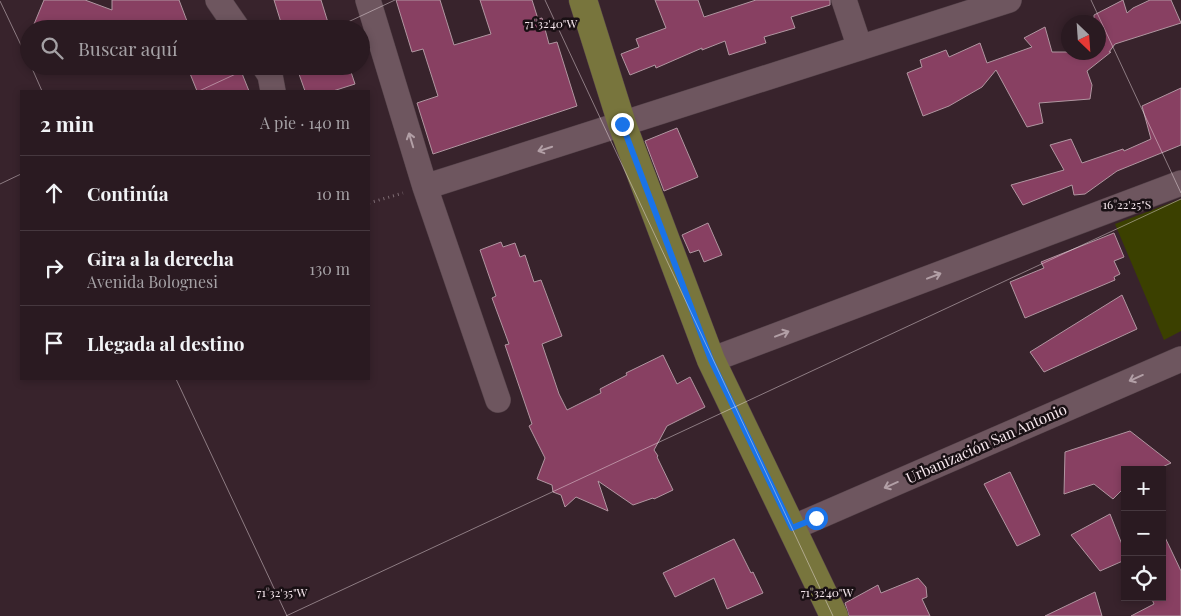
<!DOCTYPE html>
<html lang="es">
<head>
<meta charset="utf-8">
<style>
  :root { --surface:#2a1a21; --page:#32232a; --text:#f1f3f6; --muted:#a5a1a5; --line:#46383f }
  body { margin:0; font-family:"Playfair Display",serif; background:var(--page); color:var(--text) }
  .controls { position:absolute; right:15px; bottom:15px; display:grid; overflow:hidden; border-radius:0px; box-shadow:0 2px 8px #0003 }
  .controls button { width:45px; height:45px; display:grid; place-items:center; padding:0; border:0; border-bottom:1px solid var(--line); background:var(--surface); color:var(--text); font:25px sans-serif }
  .compass { position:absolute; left:1061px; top:15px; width:45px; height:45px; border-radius:50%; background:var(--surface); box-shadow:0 2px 8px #0003; rotate:155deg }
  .stop { position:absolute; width:15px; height:15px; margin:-11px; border:4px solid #1a73e8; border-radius:50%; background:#fff }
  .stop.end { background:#1a73e8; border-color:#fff; box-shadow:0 1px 5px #0008 }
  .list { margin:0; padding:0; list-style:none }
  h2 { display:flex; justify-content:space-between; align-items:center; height:65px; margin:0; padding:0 20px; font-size:21px }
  h2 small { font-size:16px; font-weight:400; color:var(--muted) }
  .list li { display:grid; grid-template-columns:32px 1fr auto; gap:15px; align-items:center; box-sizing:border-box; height:75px; padding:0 20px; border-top:1px solid var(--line) }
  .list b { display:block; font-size:19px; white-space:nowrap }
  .list p { margin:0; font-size:16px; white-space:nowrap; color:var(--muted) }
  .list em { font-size:16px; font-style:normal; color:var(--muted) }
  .icon { flex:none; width:28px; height:28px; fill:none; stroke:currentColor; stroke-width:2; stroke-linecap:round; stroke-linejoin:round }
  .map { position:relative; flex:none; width:1181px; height:616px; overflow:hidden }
  .search { position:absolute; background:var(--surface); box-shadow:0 2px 8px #0003; left:20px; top:20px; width:350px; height:55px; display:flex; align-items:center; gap:12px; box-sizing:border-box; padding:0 18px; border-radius:28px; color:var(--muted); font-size:19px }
  .panel { position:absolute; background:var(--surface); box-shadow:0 2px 8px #0003; left:20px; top:90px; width:350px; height:290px; border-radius:0px }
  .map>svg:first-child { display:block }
</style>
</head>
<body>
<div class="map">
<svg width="1181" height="616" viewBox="0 0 1181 616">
  <rect width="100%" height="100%" fill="#38232c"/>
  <path fill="#3b4000" d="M1181,199V331L1164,340L1115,224Z"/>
  <path fill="#884062" stroke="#b196a1" d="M44,0H85L112,10V0H179L190,29H32Z
    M274,0H321L330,29H283Z
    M396,0H440L454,45L491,34L480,0H532L538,19L542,18L549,44L557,42L577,106L433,154L417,103L438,96L423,49L412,52Z
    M655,0H698L704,17L756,0H830V5L791,17L795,28L764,37L766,43L729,55L725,41L702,50V48L656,68L655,65L630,75L621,54L639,47L636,39L666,28Z
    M1123,0L1127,13L1133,8L1150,0H1171L1181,23L1115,44L1109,52H1111L1087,71L1092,85L1090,99L1039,103L1043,123L1027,127L996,70L982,87L949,106L923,116L907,73L922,67L920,60L946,50L949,57L980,43L987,63L1032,47L1024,38L1045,27L1052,52H1098V22H1094V15Z
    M187,66H239L249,91H197Z
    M323,66H349L355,84L333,91H305L299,74Z
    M1181,88V145L1117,171L1085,194L1074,195L1072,185L1023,205L1011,185L1064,170L1050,145L1071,139L1082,163L1123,149L1124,151L1151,139L1142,106Z
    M677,128L698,177L664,191L645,141Z
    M708,223L722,255L704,262L699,250L690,253L682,235Z
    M1114,233L1124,257L1114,261L1120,274L1114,277L1115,280L1025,318L1010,282L1044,268L1041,262Z
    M501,242L503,247L515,243L520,257L525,255L534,282L541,280L562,336L542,344L559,394L567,410L601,393L600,389L627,375L626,373L663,355L677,384L690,377L705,407L667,426L654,450L658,456L657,457L673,490L654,499L653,498L633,505L598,481L608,511L576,497L565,507L561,495L553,492L552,485L537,479L545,458L529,426L532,424L505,345L509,344L492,298L496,296L480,250Z
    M1122,295L1137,329L1044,372L1030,352Z
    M1130,431L1171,463L1156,470H1125V487L1113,499L1094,484L1064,494L1065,452Z
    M1010,472L1040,535L1017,546L984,484Z
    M1110,514L1125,552V560L1100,571L1071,535Z
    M1162,531L1181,571V616H1131L1154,604L1151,597H1162Z
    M734,539L751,573L753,572L763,593L727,609L714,578L675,597L663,573Z
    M918,578L926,587L927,597L922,599L930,616H849L845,603L878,585L881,593Z
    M1095,592L1102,616H1045Z"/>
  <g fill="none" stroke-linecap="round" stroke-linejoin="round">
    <defs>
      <path id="minor" d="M218,0L238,29
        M368,0L425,187L498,400
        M844,0L860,48
        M264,66L270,75L273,91
        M425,187L1009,0
        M711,360L1181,183
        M792,528L1181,359"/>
      <path id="major" d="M583,0L622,124L711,360L834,616"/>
    </defs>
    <use href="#minor" stroke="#534148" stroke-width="26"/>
    <use href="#major" stroke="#534148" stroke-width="29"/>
    <path stroke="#7e6c73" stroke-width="3" stroke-dasharray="1 4" stroke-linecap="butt" d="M369,203L403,193"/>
    <use href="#minor" stroke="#6e565f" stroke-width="25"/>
    <use href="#major" stroke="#78753d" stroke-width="28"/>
  </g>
  <defs><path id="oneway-shaft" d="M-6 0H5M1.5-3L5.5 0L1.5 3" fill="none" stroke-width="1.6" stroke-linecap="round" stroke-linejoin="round" transform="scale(1.25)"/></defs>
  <g stroke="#b29fa6">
    <use href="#oneway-shaft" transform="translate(411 140) rotate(-107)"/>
    <use href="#oneway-shaft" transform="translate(545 149) rotate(162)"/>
    <use href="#oneway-shaft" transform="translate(934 276) rotate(-21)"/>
    <use href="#oneway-shaft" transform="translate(782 334) rotate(-21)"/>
    <use href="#oneway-shaft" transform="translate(1136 378) rotate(156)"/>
    <use href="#oneway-shaft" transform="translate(891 485) rotate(156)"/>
  </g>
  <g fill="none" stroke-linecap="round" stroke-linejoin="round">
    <path stroke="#1a73e8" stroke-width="6" d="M622,124L711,360L792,528L816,518"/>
  </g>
  <path fill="none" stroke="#f7e8ee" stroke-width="1" stroke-opacity="0.45" d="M545,0L833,616M1091,0L1181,193M0,1L29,62M333,29L395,0M31,66L42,91M199,91L253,66M0,184L21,174M176,379L287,616M286,616L1181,199"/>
  <g text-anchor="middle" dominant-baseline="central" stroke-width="5" stroke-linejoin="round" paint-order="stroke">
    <g font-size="15" fill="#f7e8ee" stroke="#191014">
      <text transform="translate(986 443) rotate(-24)">Urbanización San Antonio</text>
    </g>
  </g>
  <g font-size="12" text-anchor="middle" fill="#f7e8ee" stroke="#191014" stroke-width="5" stroke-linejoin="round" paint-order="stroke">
    <text x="551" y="28">71°32'40"W</text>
    <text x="1127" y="209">16°22'25"S</text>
    <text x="282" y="597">71°32'35"W</text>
    <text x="827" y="597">71°32'40"W</text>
  </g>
</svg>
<div class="controls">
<button>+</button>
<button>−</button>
<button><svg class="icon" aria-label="locate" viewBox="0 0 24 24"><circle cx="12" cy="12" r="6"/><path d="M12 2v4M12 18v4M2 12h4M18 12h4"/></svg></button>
</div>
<svg class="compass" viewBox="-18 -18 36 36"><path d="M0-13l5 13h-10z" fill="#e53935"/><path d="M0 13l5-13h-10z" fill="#a5a1a5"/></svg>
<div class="stop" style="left:816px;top:518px"></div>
<div class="stop end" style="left:622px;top:124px"></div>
<div class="search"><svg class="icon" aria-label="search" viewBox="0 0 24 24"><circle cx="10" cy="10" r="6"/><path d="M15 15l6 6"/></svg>Buscar aquí</div>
<section class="panel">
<h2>2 min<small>A pie · 140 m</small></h2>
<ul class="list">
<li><svg class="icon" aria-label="ahead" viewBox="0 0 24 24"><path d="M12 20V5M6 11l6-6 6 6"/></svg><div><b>Continúa</b></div><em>10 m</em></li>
<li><svg class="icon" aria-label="right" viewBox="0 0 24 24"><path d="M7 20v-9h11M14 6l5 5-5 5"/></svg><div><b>Gira a la derecha</b><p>Avenida Bolognesi</p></div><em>130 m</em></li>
<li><svg class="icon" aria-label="arrive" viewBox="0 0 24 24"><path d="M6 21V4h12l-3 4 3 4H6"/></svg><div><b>Llegada al destino</b></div></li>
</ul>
</section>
</div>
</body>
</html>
